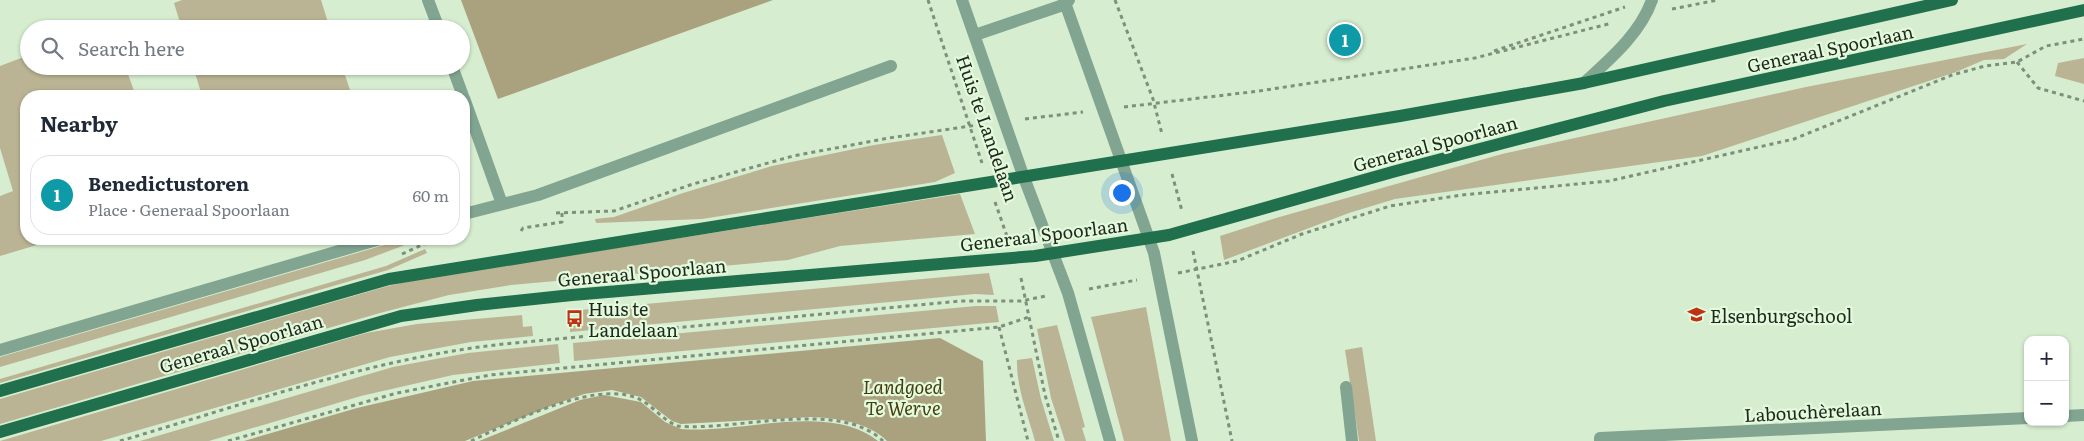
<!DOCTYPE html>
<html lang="en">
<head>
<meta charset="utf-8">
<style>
  :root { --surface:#fff; --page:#f6f6f7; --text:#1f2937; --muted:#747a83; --line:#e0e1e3; --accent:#db2777 }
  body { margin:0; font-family:Literata,serif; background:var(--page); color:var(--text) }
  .controls { position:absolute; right:15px; bottom:15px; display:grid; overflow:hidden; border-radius:10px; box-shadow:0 1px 4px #0004 }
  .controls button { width:45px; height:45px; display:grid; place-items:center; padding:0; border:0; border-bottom:1px solid var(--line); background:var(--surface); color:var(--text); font:25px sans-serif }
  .you { position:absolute; left:1121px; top:192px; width:18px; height:18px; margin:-12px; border:4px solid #fff; border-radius:50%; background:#1a73e8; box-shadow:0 0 0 8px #1a73e833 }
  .badge { display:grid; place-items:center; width:32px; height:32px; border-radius:50%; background:var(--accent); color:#fff; font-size:16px; font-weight:700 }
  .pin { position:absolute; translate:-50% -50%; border:2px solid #fff; box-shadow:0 1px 5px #0006 }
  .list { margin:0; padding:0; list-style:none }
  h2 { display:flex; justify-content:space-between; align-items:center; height:65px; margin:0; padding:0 20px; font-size:21px }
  h2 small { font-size:16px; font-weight:400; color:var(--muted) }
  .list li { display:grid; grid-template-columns:32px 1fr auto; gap:15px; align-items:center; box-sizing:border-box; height:80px; margin:0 10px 10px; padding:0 10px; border:1px solid var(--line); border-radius:20px }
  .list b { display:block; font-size:19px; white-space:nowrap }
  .list p { margin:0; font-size:16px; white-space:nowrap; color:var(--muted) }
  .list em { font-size:16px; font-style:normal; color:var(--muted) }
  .icon { flex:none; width:28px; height:28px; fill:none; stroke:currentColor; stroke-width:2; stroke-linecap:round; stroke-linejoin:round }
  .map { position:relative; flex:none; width:2084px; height:441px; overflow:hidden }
  .search { position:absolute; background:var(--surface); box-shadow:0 1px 4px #0004; left:20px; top:20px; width:450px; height:55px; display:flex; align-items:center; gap:12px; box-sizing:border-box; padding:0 18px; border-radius:28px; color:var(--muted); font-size:19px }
  .panel { position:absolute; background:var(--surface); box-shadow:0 1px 4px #0004; left:20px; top:90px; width:450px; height:155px; border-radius:20px }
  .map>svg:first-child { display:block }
</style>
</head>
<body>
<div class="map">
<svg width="2084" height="441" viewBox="0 0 2084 441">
  <rect width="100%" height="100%" fill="#d6edd0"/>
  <path fill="#bbb494" d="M182,0H321L330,29H182L174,3Z
    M2027,44L2004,59L1984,60L1956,72L1702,156L1395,199L1349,213L1224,260L1220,236L1276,218L1502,154L1806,87Z
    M29,55V66H125L136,96H26V239H57L0,256V196L13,191L0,148V66Z
    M2084,58V84L2055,76L2058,63Z
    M193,66H342L352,96H202Z
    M942,135L955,173L935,182L702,219L596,223L595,219L614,217L683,193L772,166L874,145Z
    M960,194L975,234L840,246L788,260L511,285L449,295L380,313L0,424V399L388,286L418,279Z
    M405,239H421L365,260L0,367V357Z
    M425,249L427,253L388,270L0,383V379L386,266Z
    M989,273L994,295L975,294L570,332V323L580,322L579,310Z
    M976,306H996L999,322L574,361L573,343Z
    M1146,307L1171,441H1124L1091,317Z
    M522,315L523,327L532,326L533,336L471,342L390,357L101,441H0L366,333L417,324Z
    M1057,325L1085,427L1082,428L1086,441H1065L1051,398L1037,329Z
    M558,344L560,363L453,375L361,396L209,441H140L393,367L468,353Z
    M1362,347L1376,441H1359L1345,350Z
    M1032,358L1041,399L1054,441H1035C1028,415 1016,387 1017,360Z"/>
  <path fill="#aaa27f" d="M461,0H773L498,99Z
    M940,338L983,361L986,441H887C868,422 837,418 811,417L681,424L672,421L641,397L612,390L584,394L553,405L465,441H244L357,408L473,381Z
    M604,395L641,402L665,422L681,429C739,434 829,402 878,441H479L580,400Z"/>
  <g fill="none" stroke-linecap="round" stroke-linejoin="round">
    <path stroke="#7e8f7a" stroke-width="3" stroke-dasharray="4 4" stroke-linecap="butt" d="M928,0L982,163
      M1115,0L1153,99L1162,134
      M1672,9L1718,0
      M1494,51L1625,7
      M2017,62L2038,88L2084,101
      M1124,107L1259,91L1475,58L1612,23
      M1025,119L1083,112
      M1172,174L1182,211
      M995,202L1008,239
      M556,213L614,211L693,184L793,156L889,138L984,124
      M521,231L523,228L562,222V210
      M1193,251L1232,441
      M402,254L435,239
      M1178,273L1237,261L1302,234L1390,206L1462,195L1609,181L1794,139L1952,75L1985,66L2017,62L2046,46L2084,39
      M1021,278L1045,395L1059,441
      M1089,289L1137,280
      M999,327L1028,441
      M120,441C246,404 373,358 504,344L961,301H1021L1046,296
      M228,441L397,393L490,375L999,327L1029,317
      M471,441C511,422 591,382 634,397C652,403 661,420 678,426C733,432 839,398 883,441"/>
    <path stroke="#81a591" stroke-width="12" d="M428,0L439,29
      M962,0L1023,175L1068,293L1110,441
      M1064,0L1154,253L1192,441
      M975,35L1066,4L1069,0
      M452,66L463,96
      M1584,83C1610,59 1640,34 1652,0
      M464,98L502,204
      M464,214L538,195L891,66
      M0,350L380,239
      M1346,387L1352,441
      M2065,416L2084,415
      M1600,441V438L2028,418"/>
    <path stroke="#206f4d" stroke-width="12" d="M0,391L389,279L1400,116L1584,83L1952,0
      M0,432L401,316L477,305L572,295L1035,256L1169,235L1396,171L1664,101L2084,10"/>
  </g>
  <defs>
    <symbol id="school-bare" viewBox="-9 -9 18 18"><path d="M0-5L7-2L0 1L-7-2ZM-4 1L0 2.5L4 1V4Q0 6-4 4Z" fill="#bd3212" stroke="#e3fadd" stroke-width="2.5" paint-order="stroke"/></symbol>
    <symbol id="bus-bare" viewBox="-9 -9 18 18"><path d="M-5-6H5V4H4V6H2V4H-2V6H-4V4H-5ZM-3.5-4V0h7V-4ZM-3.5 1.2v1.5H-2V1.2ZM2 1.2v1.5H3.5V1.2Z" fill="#bd3212" stroke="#e3fadd" stroke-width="2.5" paint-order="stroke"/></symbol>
  </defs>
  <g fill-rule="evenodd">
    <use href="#school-bare" x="1684" y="302" width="25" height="25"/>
    <use href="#bus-bare" x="562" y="306" width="25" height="25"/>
  </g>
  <g text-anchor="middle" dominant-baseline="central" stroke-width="4.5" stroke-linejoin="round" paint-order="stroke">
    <g font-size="18" fill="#1f281d" stroke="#e3fadd">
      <text transform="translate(1830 48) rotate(-12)">Generaal Spoorlaan</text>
      <text transform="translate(988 128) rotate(71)">Huis te Landelaan</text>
      <text transform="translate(1435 143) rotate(-15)">Generaal Spoorlaan</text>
      <text transform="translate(1044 234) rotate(-7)">Generaal Spoorlaan</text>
      <text transform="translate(642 272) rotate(-5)">Generaal Spoorlaan</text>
      <text transform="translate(241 343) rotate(-16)">Generaal Spoorlaan</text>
      <text transform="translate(1813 411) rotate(-3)">Labouchèrelaan</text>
    </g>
    <g font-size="18" fill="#1f281d" stroke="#e3fadd" text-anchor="start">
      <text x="588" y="308">Huis te<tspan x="588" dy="21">Landelaan</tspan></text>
      <text x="1710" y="315">Elsenburgschool</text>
    </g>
    <g font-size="18" font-style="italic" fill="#463c0e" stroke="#e3fadd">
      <text x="903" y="386">Landgoed<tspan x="903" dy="21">Te Werve</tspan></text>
    </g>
  </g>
</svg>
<div class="controls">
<button>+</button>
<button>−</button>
</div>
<div class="you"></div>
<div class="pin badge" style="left:1345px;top:40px;background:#0f9aa8">1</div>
<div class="search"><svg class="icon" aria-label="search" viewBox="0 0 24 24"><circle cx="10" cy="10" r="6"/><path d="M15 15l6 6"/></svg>Search here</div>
<section class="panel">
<h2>Nearby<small></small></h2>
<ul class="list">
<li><span class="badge" style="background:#0f9aa8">1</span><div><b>Benedictustoren</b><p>Place · Generaal Spoorlaan</p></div><em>60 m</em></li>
</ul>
</section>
</div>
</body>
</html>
